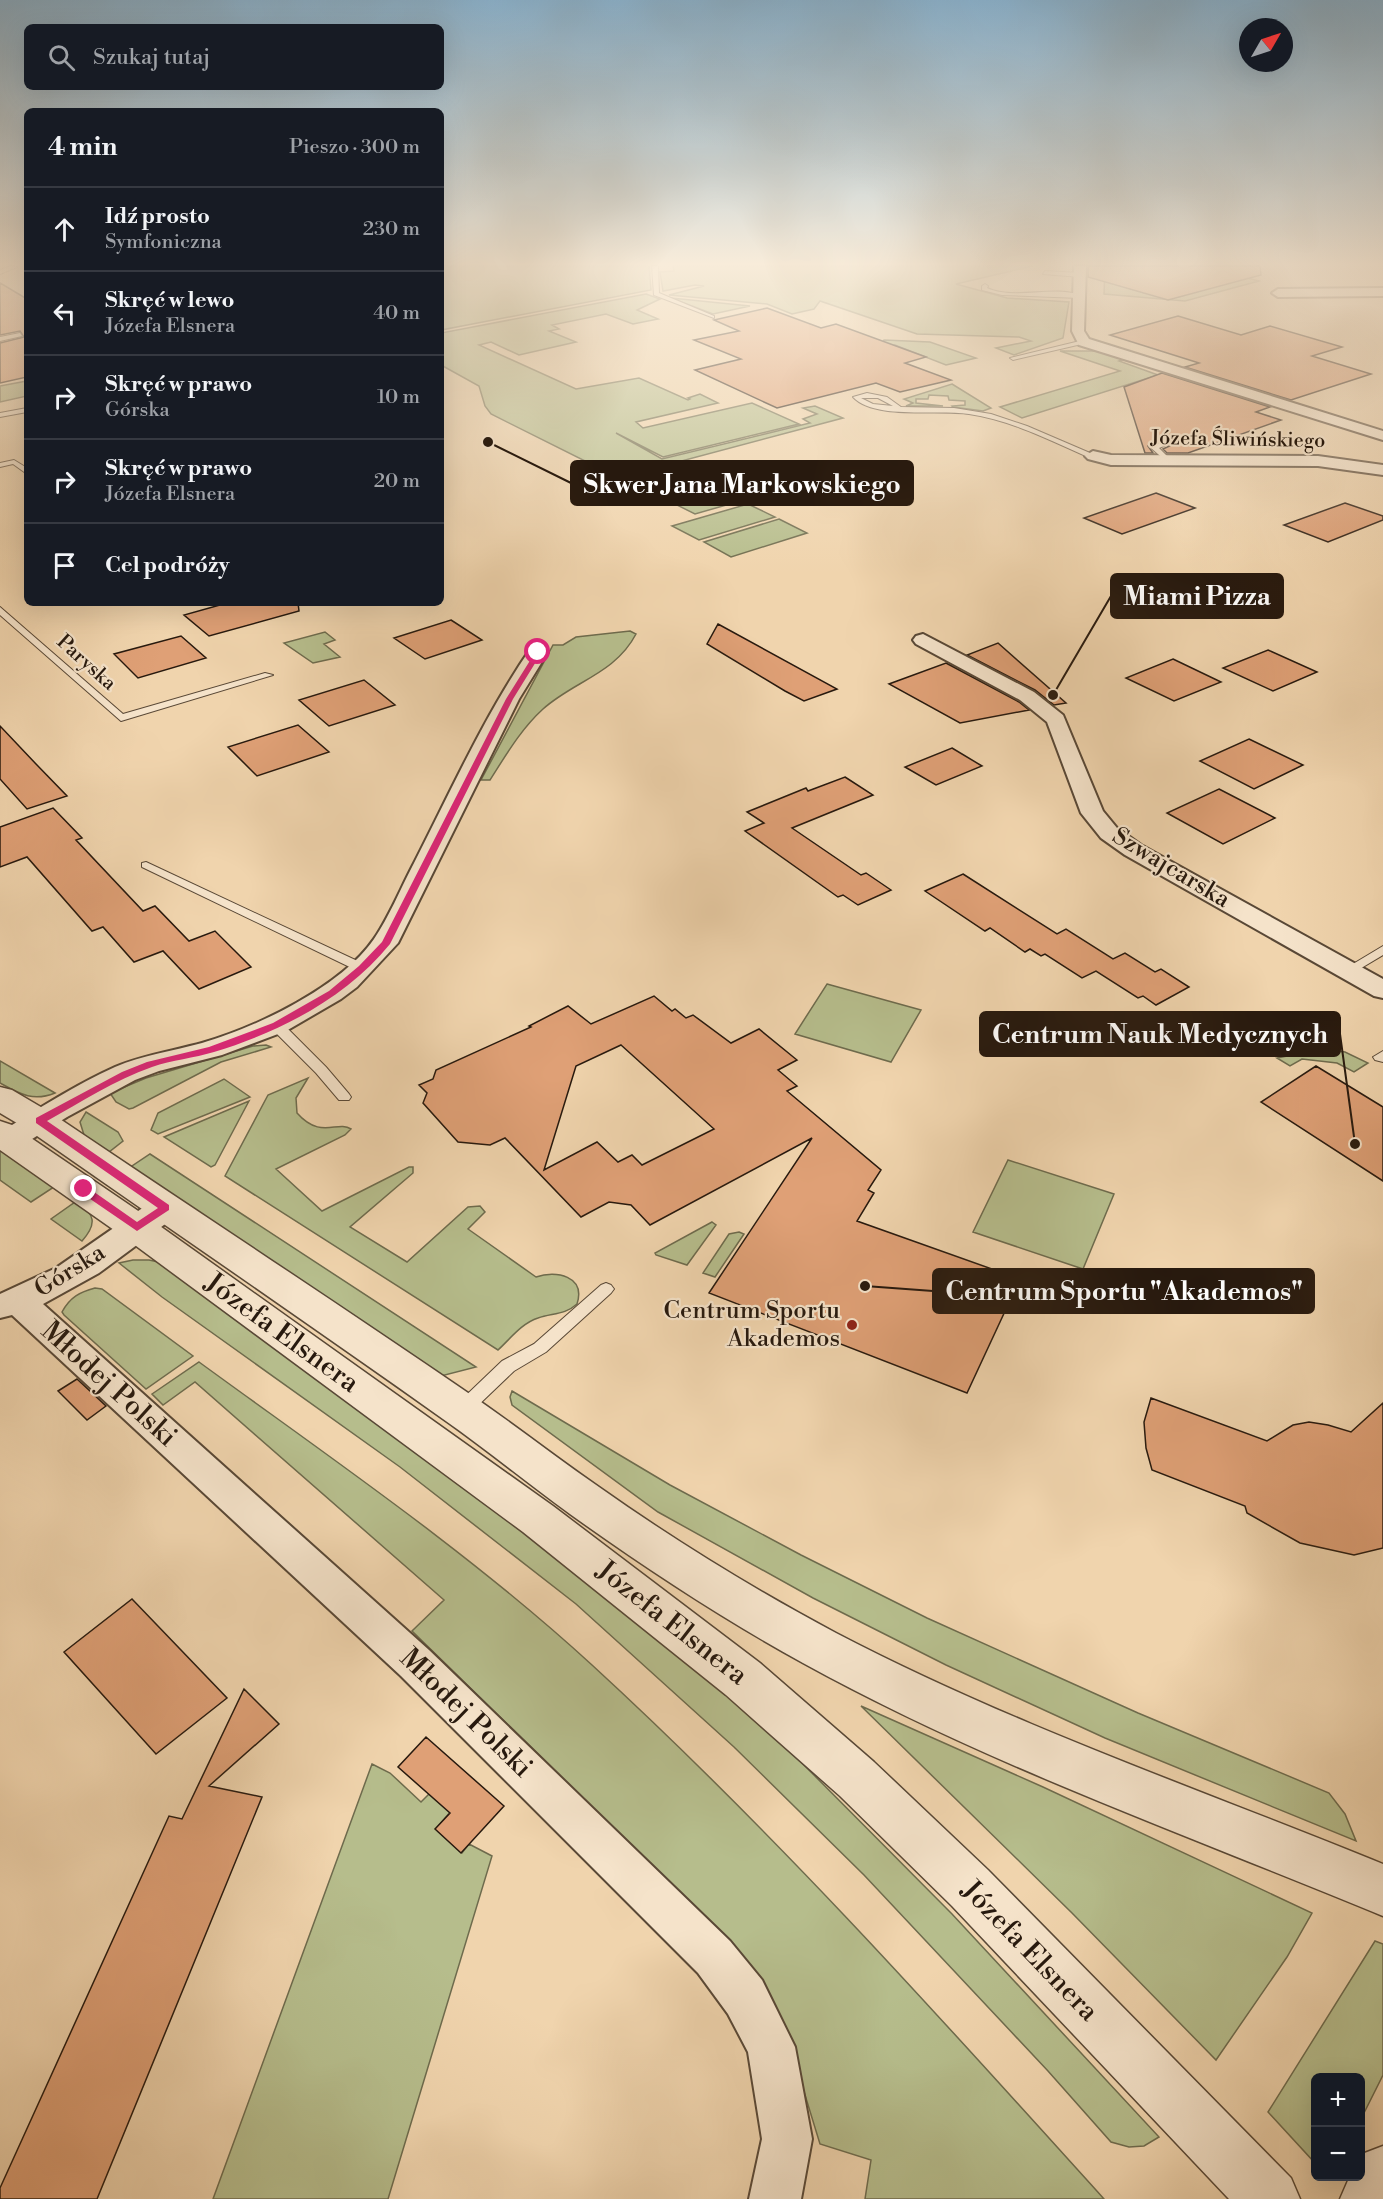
<!DOCTYPE html>
<html lang="pl">
<head>
<meta charset="utf-8">
<style>
  :root { --surface:#171b24; --page:#20242c; --text:#f1f3f6; --muted:#9ea1a6; --line:#363941 }
  body { margin:0; font-family:"Libre Bodoni",serif; background:var(--page); color:var(--text) }
  .controls { position:absolute; right:18px; bottom:18px; display:grid; overflow:hidden; border-radius:9px; box-shadow:0 6px 24px #0002 }
  .controls button { width:54px; height:54px; display:grid; place-items:center; padding:0; border:0; border-bottom:2px solid var(--line); background:var(--surface); color:var(--text); font:30px sans-serif }
  .compass { position:absolute; left:1239px; top:18px; width:54px; height:54px; border-radius:50%; background:var(--surface); box-shadow:0 6px 24px #0002; rotate:51deg }
  .stop { position:absolute; width:18px; height:18px; margin:-14px; border:4px solid #db2777; border-radius:50%; background:#fff }
  .stop.end { background:#db2777; border-color:#fff; box-shadow:0 2px 6px #0008 }
  .list { margin:0; padding:0; list-style:none }
  h2 { display:flex; justify-content:space-between; align-items:center; height:78px; margin:0; padding:0 24px; font-size:26px }
  h2 small { font-size:20px; font-weight:400; color:var(--muted) }
  .list li { display:grid; grid-template-columns:39px 1fr auto; gap:18px; align-items:center; box-sizing:border-box; height:84px; padding:0 24px; border-top:2px solid var(--line) }
  .list b { display:block; font-size:22px; white-space:nowrap }
  .list p { margin:0; font-size:20px; white-space:nowrap; color:var(--muted) }
  .list em { font-size:20px; font-style:normal; color:var(--muted) }
  .icon { flex:none; width:33px; height:33px; fill:none; stroke:currentColor; stroke-width:2; stroke-linecap:round; stroke-linejoin:round }
  .map { position:relative; flex:none; width:1383px; height:2199px; overflow:hidden }
  .search { position:absolute; background:var(--surface); box-shadow:0 6px 24px #0002; left:24px; top:24px; width:420px; height:66px; display:flex; align-items:center; gap:15px; box-sizing:border-box; padding:0 21px; border-radius:9px; color:var(--muted); font-size:22px }
  .panel { position:absolute; background:var(--surface); box-shadow:0 6px 24px #0002; left:24px; top:108px; width:420px; height:498px; border-radius:9px }
  .map>svg:first-child { display:block }
</style>
</head>
<body>
<div class="map">
<svg width="1383" height="2199" viewBox="0 0 1383 2199">
  <rect width="100%" height="100%" fill="#f0d4ad"/>
  <filter id="stains"><feTurbulence type="fractalNoise" baseFrequency=".00333" numOctaves="4"/><feColorMatrix values="0 0 0 0 .2 0 0 0 0 .09 0 0 0 0 .02 0 0 0 .5 -.17"/></filter>
  <radialGradient id="worn" r=".72"><stop offset=".6" stop-color="#630" stop-opacity="0"/><stop offset="1" stop-color="#630" stop-opacity=".3"/></radialGradient>
  <path fill="#b6bd8c" stroke="#6e6b4d" stroke-width="1.5" d="M441,266H649L651,290L441,330Z
    M673,266H1033L956,284L1007,298L1069,302L1063,338L1014,355L996,348L1031,341L1019,337L917,334L820,301L814,309L792,314L767,304L669,295L704,286L695,285L663,291L660,272L674,271Z
    M1105,266L1225,272L1259,281L1185,301L1104,294Z
    M646,294L660,299L637,310L658,319L633,324L606,314L552,325L559,329L549,331L576,342L519,355L491,342L479,345L576,389L639,378L688,400L690,399L688,398L700,394L718,403L636,422L643,428L752,403L799,424L663,457L616,433L662,459L810,423L803,419L817,414L803,408L815,406L843,418L659,467L587,462L491,414L485,406L479,386L441,365V333Z
    M671,298L750,306L713,314Z
    M884,340L930,342L976,358L946,365L895,345L836,359L883,342Z
    M1060,351H1098L1124,359L1119,361L1158,375L1022,418L1000,407L1120,371Z
    M27,381V396L0,402V386Z
    M952,384L991,408L983,411L953,407L952,406L965,405V401L949,400L948,396L929,395L928,399H916V403L943,406H906L913,403L904,399Z
    M742,480L768,493L695,514L669,501Z
    M748,504L775,517L699,540L672,526Z
    M779,519L807,533L731,557L704,542Z
    M630,631L636,634C615,674 574,681 543,709C521,729 506,755 490,780H481L553,645H563L576,637Z
    M325,632L335,640L324,644L340,657L313,663L284,643Z
    M827,984L921,1010L891,1062L795,1034Z
    M266,1045L271,1047L221,1062L133,1108L129,1109L116,1102L110,1093L146,1078L253,1046Z
    M1323,1049L1345,1052L1368,1063L1354,1072L1337,1063L1302,1059L1290,1066L1277,1058Z
    M0,1061L55,1093C33,1102 20,1094 0,1083Z
    M308,1078L296,1098L297,1113C321,1140 337,1120 351,1129L345,1135L276,1169L322,1211L409,1167H413V1173L350,1227L407,1262L468,1207L480,1206L485,1212L468,1229L536,1277C556,1270 586,1276 577,1304C565,1315 552,1313 538,1318C522,1323 510,1339 498,1350L225,1176L268,1095Z
    M224,1079L250,1097L158,1134L151,1130L158,1113Z
    M249,1101L215,1165L211,1167L164,1137Z
    M86,1112L118,1132L123,1141L109,1152L84,1135L80,1122Z
    M0,1147L57,1185L31,1202L0,1180Z
    M150,1154L476,1367L441,1376L129,1168Z
    M1008,1160L1114,1194L1083,1269L973,1232Z
    M78,1200C94,1215 98,1223 82,1241L51,1219Z
    M712,1222L716,1225L687,1265L656,1255L655,1253Z
    M739,1232L744,1234L715,1277L703,1273L729,1234Z
    M133,1260H149L163,1263L442,1459L734,1700L802,1763L952,1914L1159,2137L1144,2146L1129,2147L1111,2142L1048,2071L864,1875L734,1747L576,1604L400,1467L162,1297L119,1263Z
    M95,1288L102,1289L193,1356L146,1389L64,1315L62,1312C70,1297 80,1292 95,1288Z
    M199,1362C332,1459 470,1553 592,1665C774,1832 939,2016 1104,2199H865L871,2160L820,2144L783,2023L727,1939L412,1631L444,1600L195,1382L163,1405L152,1394Z
    M512,1391L670,1485L801,1555L927,1618L1138,1713L1329,1793L1345,1814L1356,1841L1105,1738L946,1665L813,1598L658,1512L512,1405L510,1397Z
    M861,1706L1043,1787L1312,1913L1287,1957L1216,2060L1072,1913Z
    M372,1764L390,1773L421,1802L431,1792L451,1811L436,1829L462,1853L469,1844L492,1856L388,2199H213Z
    M1375,1941L1383,1944V2075L1361,2119L1360,2078H1316L1315,2163L1268,2112Z"/>
  <path fill="#dfa076" stroke="#27190e" stroke-width="1.5" fill-rule="evenodd" d="M1088,266H1260L1261,275L1168,300L1088,277Z
    M0,283L27,299V377L0,383V343L24,337L20,331L0,335Z
    M767,308L821,328L836,324L926,357L905,363L951,380L900,392L876,383L777,408L695,370L741,359L694,340L739,331L714,320Z
    M1178,316L1241,335L1270,326L1342,347L1312,356L1371,374L1291,400L1185,367L1199,363L1110,335Z
    M1162,373L1270,407L1256,412L1281,420L1188,453H1167L1163,449L1180,441L1179,438L1170,436L1148,446L1153,453H1145L1124,387Z
    M1156,493L1195,508L1122,534L1084,518Z
    M1345,503L1383,516V520L1328,542L1284,525Z
    M227,603H298L299,611L209,636L184,615Z
    M451,620L482,640L425,659L394,638Z
    M718,624L837,689L804,701L785,691L707,644Z
    M181,636L206,658L138,678L114,654Z
    M998,643L1066,703L1054,705L1035,690L967,655Z
    M1268,650L1317,672L1273,691L1223,668Z
    M1173,659L1221,682L1174,701L1126,678Z
    M946,663L1019,702L1029,710L960,723L889,684Z
    M364,680L395,705L329,726L299,700Z
    M298,725L329,752L257,776L228,747Z
    M0,726L36,764L67,796L27,809L0,779Z
    M1249,739L1303,765L1254,789L1200,761Z
    M952,748L982,766L936,785L905,767Z
    M845,777L873,795L792,828L861,875L866,873L891,890L858,905L843,895L838,897L745,831L764,823L747,812L806,788L808,791Z
    M1219,789L1275,818L1223,844L1167,813Z
    M53,808L82,838L76,840L143,911L155,906L189,941L215,931L251,967L199,989L163,951L134,962L103,927L92,931L27,857L0,867V827Z
    M963,874L1057,934L1066,929L1113,959L1125,953L1155,972L1161,969L1189,987L1156,1005L1143,996L1138,998L1096,971L1082,978L1045,954L1041,956L1030,949L1025,952L990,928L985,931L925,891Z
    M654,996L672,1011L675,1009L686,1018L693,1015L731,1043L759,1029L797,1060L778,1070L797,1086L787,1091L881,1170L868,1190L874,1193L857,1221L1020,1279L967,1393L709,1293L812,1138L650,1225L631,1205L609,1202L581,1217L505,1138L490,1145L458,1142L423,1103L427,1093L419,1085L433,1079L436,1070L531,1027L529,1026L568,1006L591,1024ZM621,1045L714,1129L642,1165L632,1155L618,1162L597,1142L544,1170L576,1066Z
    M1316,1066L1383,1107V1181L1261,1102Z
    M77,1379L106,1406L87,1420L58,1391Z
    M1151,1398L1267,1441L1293,1425L1309,1422L1328,1425L1351,1432L1383,1403V1548L1354,1555L1300,1543L1247,1513L1245,1506L1152,1470L1146,1448L1144,1422Z
    M132,1599L227,1698L156,1754L64,1652Z
    M244,1689L279,1724L209,1786L262,1797L97,2199H0V2188L169,1816L182,1819Z
    M426,1737L504,1806L461,1853L435,1829L450,1813L398,1767Z"/>
  <g fill="none" stroke-linecap="round" stroke-linejoin="round">
    <defs>
      <path id="service" d="M11,266L17,267L0,274V270Z
        M652,266H658L659,293L714,316V318L654,295Z
        M1045,271L1080,273L1083,275L1080,277L1043,274Z
        M985,284L988,286L987,288C1016,301 1054,284 1083,296L1080,298L1002,295L982,290V286Z
        M20,333L22,336L0,341V337Z
        M1084,340L1086,343L1013,360L1010,358Z
        M867,393L887,397L901,407L954,408L991,414L1027,426L1097,456L1090,458C1051,441 1011,420 969,414C938,409 874,420 853,397ZM861,398H878L893,406L873,404Z
        M27,408V412L0,417V413Z
        M1171,438L1178,440L1159,448L1171,460L1167,462L1150,447Z
        M14,460L27,468V474L13,464L0,467V463Z
        M0,607L123,714L265,673L273,675L121,721L0,615Z
        M146,862L366,965L368,968L362,972L358,971L142,867V863Z
        M1383,946V955L1353,973L1349,974L1343,970Z
        M276,1021L281,1022L326,1067L349,1094L351,1097L349,1100H339L316,1073L271,1028L270,1025L271,1022Z
        M1383,1051V1062L1375,1060L1373,1057Z
        M606,1283L611,1285L614,1289L611,1293L546,1352L514,1371L469,1414L463,1416L457,1414L455,1409L457,1404L502,1361L534,1344L601,1285Z"/>
      <path id="minor" d="M1074,266H1086L1084,331L1089,339L1383,431V440L1079,345L1072,331Z
        M1383,288V296L1278,297L1272,293L1278,289Z
        M1093,451L1111,455L1318,456L1383,465V475L1318,466L1111,465L1088,459L1085,456Z
        M923,634L1034,692L1063,715L1103,811L1117,828L1141,845L1383,979V998L1374,996L1125,855L1101,838L1081,813L1047,722L1020,700L916,644L913,640L916,636Z
        M538,646L545,648L548,652L519,699L398,943L357,987L341,999L286,1031L222,1055L159,1071L135,1080L67,1117L21,1146L11,1149L1,1146V1132C38,1109 75,1085 115,1067C143,1055 173,1051 202,1043C257,1027 341,987 374,939C389,917 400,890 412,867C450,793 484,716 531,648Z
        M165,1197L176,1200L180,1208L176,1216L99,1273L43,1304L429,1650L730,1941L762,1980L795,2047L812,2139L801,2199H749L762,2139L748,2052L728,2014L698,1973L401,1676L12,1315L0,1318V1294L56,1268L154,1200Z"/>
      <path id="tertiary" d="M0,1087L12,1090L51,1113C192,1208 334,1301 474,1397C516,1426 557,1458 599,1487C674,1540 755,1590 836,1633C1012,1725 1199,1789 1383,1864V1916C1188,1835 988,1765 803,1663C723,1619 644,1567 570,1514C527,1483 486,1449 443,1419C305,1321 166,1226 27,1129L0,1113Z
        M0,1121L12,1125L150,1219L553,1506L760,1663L874,1762L988,1870L1291,2178L1300,2199H1229L952,1906L840,1796L726,1695L523,1532L124,1237L0,1150Z
        M1383,2146V2199H1340L1350,2176H1360L1362,2154Z"/>
    </defs>
    <use href="#service" stroke="#594836" stroke-width="2"/>
    <use href="#minor" stroke="#594836" stroke-width="4"/>
    <use href="#tertiary" stroke="#594836" stroke-width="3"/>
    <use href="#service" fill="#f5e3ca" fill-rule="evenodd"/>
    <use href="#minor" fill="#f5e3ca" fill-rule="evenodd"/>
    <use href="#tertiary" fill="#f5e3ca" fill-rule="evenodd"/>
  </g>
  <linearGradient id="sky" x2="0" y2="1"><stop stop-color="#8ab5d3"/><stop offset="0.46" stop-color="#f8ecda"/><stop offset="1" stop-color="#f8ecda" stop-opacity="0"/></linearGradient>
  <rect width="1383" height="574" fill="url(#sky)"/>
  <path fill="#db2777" d="M536,651L542,652L513,699L390,944C346,998 280,1032 214,1052C194,1058 172,1060 152,1067C115,1080 81,1102 47,1121L169,1205V1210L137,1231L80,1192V1187H87L137,1222L158,1208L36,1123V1118L122,1072L147,1062L209,1047L273,1023L329,991L359,966L382,942L506,699Z"/>
  <circle fill="#8f2418" stroke="#f5e3ca" stroke-width="2" cx="852" cy="1325" r="6"/>
  <g text-anchor="middle" dominant-baseline="central" stroke-width="4.5" stroke-linejoin="round" paint-order="stroke">
    <g font-size="20" fill="#27190e" stroke="#f5e3ca">
      <text transform="translate(1238 440) rotate(1)">Józefa Śliwińskiego</text>
      <text transform="translate(86 663) rotate(42)">Paryska</text>
    </g>
    <g font-size="24" fill="#27190e" stroke="#f5e3ca">
      <text transform="translate(1171 868) rotate(31)">Szwajcarska</text>
      <text transform="translate(70 1271) rotate(-32)">Górska</text>
    </g>
    <g font-size="24" fill="#27190e" stroke="#f5e3ca" text-anchor="end">
      <text x="840" y="1311">Centrum Sportu<tspan x="840" dy="28">Akademos</tspan></text>
    </g>
    <g font-size="28" fill="#27190e" stroke="#f5e3ca">
      <text transform="translate(282 1333) rotate(36)">Józefa Elsnera</text>
      <text transform="translate(109 1384) rotate(42)">Młodej Polski</text>
      <text transform="translate(672 1623) rotate(38)">Józefa Elsnera</text>
      <text transform="translate(466 1713) rotate(44)">Młodej Polski</text>
      <text transform="translate(1030 1951) rotate(46)">Józefa Elsnera</text>
    </g>
  </g>
  <path fill="none" stroke="#27190e" stroke-width="2" d="M488 442L571 483M1053 695L1111 596M1355 1144L1340 1034M865 1286L933 1291"/>
  <g fill="#27190e" stroke="#f5e3ca" stroke-width="2">
    <circle cx="488" cy="442" r="6"/>
    <circle cx="1053" cy="695" r="6"/>
    <circle cx="1355" cy="1144" r="6"/>
    <circle cx="865" cy="1286" r="6"/>
  </g>
  <g fill="#27190e" stroke="#27190e" stroke-width="2">
    <rect x="571" y="461" width="342" height="44" rx="6"/>
    <rect x="1111" y="574" width="172" height="44" rx="6"/>
    <rect x="980" y="1012" width="360" height="44" rx="6"/>
    <rect x="933" y="1269" width="381" height="44" rx="6"/>
  </g>
  <g font-size="26" text-anchor="middle" font-weight="bold" fill="#fff">
    <text x="742" y="493">Skwer Jana Markowskiego</text>
    <text x="1197" y="605">Miami Pizza</text>
    <text x="1160" y="1043">Centrum Nauk Medycznych</text>
    <text x="1124" y="1300">Centrum Sportu "Akademos"</text>
  </g>
  <rect width="100%" height="100%" filter="url(#stains)"/>
  <rect width="100%" height="100%" fill="url(#worn)"/>
</svg>
<div class="controls">
<button>+</button>
<button>−</button>
</div>
<svg class="compass" viewBox="-18 -18 36 36"><path d="M0-13l5 13h-10z" fill="#e53935"/><path d="M0 13l5-13h-10z" fill="#9ea1a6"/></svg>
<div class="stop" style="left:538px;top:652px"></div>
<div class="stop end" style="left:84px;top:1189px"></div>
<div class="search"><svg class="icon" aria-label="search" viewBox="0 0 24 24"><circle cx="10" cy="10" r="6"/><path d="M15 15l6 6"/></svg>Szukaj tutaj</div>
<section class="panel">
<h2>4 min<small>Pieszo · 300 m</small></h2>
<ul class="list">
<li><svg class="icon" aria-label="ahead" viewBox="0 0 24 24"><path d="M12 20V5M6 11l6-6 6 6"/></svg><div><b>Idź prosto</b><p>Symfoniczna</p></div><em>230 m</em></li>
<li><svg class="icon" aria-label="left" viewBox="0 0 24 24"><path d="M17 20v-9H6M10 6l-5 5 5 5"/></svg><div><b>Skręć w lewo</b><p>Józefa Elsnera</p></div><em>40 m</em></li>
<li><svg class="icon" aria-label="right" viewBox="0 0 24 24"><path d="M7 20v-9h11M14 6l5 5-5 5"/></svg><div><b>Skręć w prawo</b><p>Górska</p></div><em>10 m</em></li>
<li><svg class="icon" aria-label="right" viewBox="0 0 24 24"><path d="M7 20v-9h11M14 6l5 5-5 5"/></svg><div><b>Skręć w prawo</b><p>Józefa Elsnera</p></div><em>20 m</em></li>
<li><svg class="icon" aria-label="arrive" viewBox="0 0 24 24"><path d="M6 21V4h12l-3 4 3 4H6"/></svg><div><b>Cel podróży</b></div></li>
</ul>
</section>
</div>
</body>
</html>
